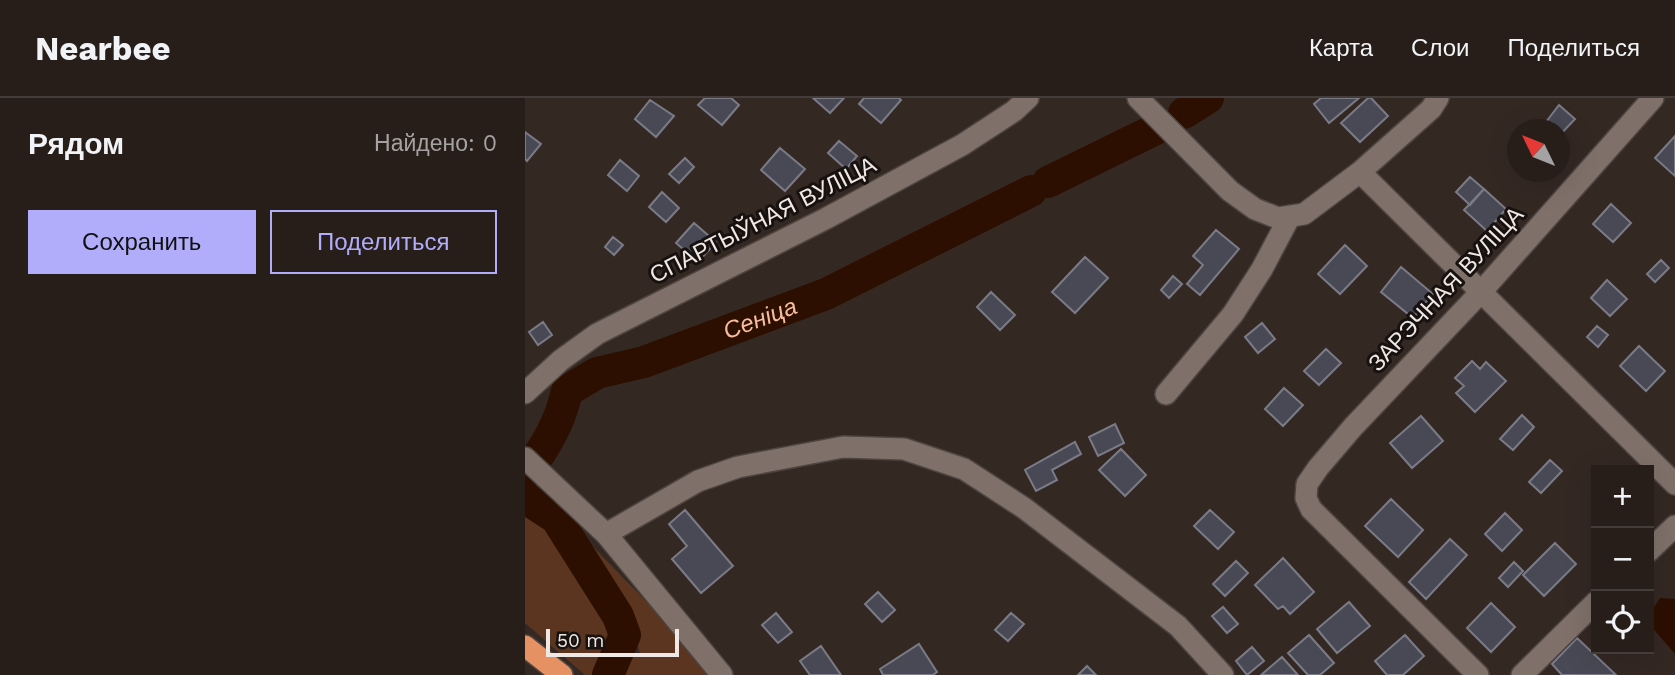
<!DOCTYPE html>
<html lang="ru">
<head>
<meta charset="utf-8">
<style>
  :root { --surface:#271e1a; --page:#2f2723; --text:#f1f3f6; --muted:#a4a2a2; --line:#433c39; --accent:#b1adfa }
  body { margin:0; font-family:"Work Sans",sans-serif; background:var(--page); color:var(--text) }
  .controls { position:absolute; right:21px; bottom:21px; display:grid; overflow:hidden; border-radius:0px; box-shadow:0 7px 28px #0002 }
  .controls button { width:63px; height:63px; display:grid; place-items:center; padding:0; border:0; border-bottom:2px solid var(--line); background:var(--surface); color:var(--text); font:35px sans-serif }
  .compass { position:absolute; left:982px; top:21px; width:63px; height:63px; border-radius:50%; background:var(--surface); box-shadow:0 7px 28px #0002; rotate:313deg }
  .scale { position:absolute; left:21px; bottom:18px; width:133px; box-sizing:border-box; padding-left:7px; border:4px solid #f0e8e4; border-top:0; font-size:19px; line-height:24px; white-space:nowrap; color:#f0e8e4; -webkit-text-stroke:5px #171210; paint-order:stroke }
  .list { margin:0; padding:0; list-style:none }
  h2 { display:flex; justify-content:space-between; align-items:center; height:91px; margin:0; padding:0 28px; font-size:30px }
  h2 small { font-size:23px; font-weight:400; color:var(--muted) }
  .actions { display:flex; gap:14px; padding:21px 28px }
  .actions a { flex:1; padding:16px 0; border:2px solid var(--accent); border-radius:0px; text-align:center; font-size:24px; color:var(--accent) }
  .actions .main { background:var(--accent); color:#111 }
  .icon { flex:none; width:38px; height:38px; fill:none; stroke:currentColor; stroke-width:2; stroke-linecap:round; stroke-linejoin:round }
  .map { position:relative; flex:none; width:1150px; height:577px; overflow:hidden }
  header { display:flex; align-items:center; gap:42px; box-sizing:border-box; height:98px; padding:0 35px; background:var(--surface); border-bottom:2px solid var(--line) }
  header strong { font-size:33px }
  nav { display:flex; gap:38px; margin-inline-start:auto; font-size:24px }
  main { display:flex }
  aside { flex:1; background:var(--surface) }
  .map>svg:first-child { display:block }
</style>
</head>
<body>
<header>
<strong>Nearbee</strong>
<nav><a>Карта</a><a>Слои</a><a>Поделиться</a></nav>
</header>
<main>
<aside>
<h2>Рядом<small>Найдено: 0</small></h2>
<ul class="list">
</ul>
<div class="actions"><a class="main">Сохранить</a><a>Поделиться</a></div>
</aside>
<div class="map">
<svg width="1150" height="577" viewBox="0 0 1150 577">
  <rect width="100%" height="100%" fill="#342823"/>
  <path fill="#5b351f" d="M11,390L148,531L186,577H91L99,557L115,555L104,520L34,416L8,399Z
    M0,418L24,423L53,470L91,545L78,577H60L0,525Z"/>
  <path fill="#2d0f00" d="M1135,500L1150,501V556L1124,526V517Z"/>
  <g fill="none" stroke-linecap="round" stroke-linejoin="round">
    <g stroke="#2d0f00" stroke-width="32">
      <path d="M659,15L683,0"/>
      <path d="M523,84L633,30"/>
      <path id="s1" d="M0,376C20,350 35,325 42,293L72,275L119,264L301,196L506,93"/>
      <path d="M0,400L31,420L93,518L100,537L83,577"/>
    </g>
  </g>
  <path fill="#494955" stroke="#7b7b88" stroke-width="2" d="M180,0H206L214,7L197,27L173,7Z
    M288,0H319L305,15Z
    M339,0H374L376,2L356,25L334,6Z
    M796,0H834L804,25L789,6Z
    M843,0H846L863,18L835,44L816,25Z
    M125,2L149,18L131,39L110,21Z
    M1034,7L1050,21L1034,38V32H1015Z
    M0,34L16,46L2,63L0,61Z
    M1150,38V78L1130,60Z
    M314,43L332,58L321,71L303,55Z
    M255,50L280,71L260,93L236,72Z
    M160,60L169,69L154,85L144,76Z
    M95,62L114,78L102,93L83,77Z
    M945,79L959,91L945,107L931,94Z
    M959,91L981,111L962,133L939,112Z
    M137,94L154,110L141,124L124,109Z
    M1086,106L1106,125L1088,144L1068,126Z
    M169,125L191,144L173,164L151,145Z
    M691,132L714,151L675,197L662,186L678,167L668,158Z
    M88,139L98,147L89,157L80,149Z
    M820,147L842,168L815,196L793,176Z
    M560,159L583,180L550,215L527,194Z
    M1136,162L1144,170L1130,184L1122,176Z
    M876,169L908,196L888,220L856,194Z
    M648,178L657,186L644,200L636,192Z
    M1082,182L1102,201L1085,218L1066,200Z
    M466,194L490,217L475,232L452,209Z
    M18,224L27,237L13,247L4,234Z
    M737,225L750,241L733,255L720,239Z
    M1072,228L1083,237L1073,249L1062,239Z
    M1114,248L1140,273L1121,293L1095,268Z
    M801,251L816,265L794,287L779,273Z
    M947,263L955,271L961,264L981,283L950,314L931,295L939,288L930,280Z
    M759,290L778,307L758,328L740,311Z
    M997,317L1009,329L988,352L975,341Z
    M896,318L918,343L887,370L865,345Z
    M590,326L599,345L573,358L564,339Z
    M550,344L556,356L527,372L532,382L511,393L500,372Z
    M596,351L621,377L600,398L574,372Z
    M1025,362L1037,373L1016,395L1004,384Z
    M866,401L898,432L873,459L840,428Z
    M160,412L208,468L176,495L147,461L162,448L144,426Z
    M685,412L709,434L693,451L669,428Z
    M980,415L997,432L977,453L960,436Z
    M925,441L942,457L901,501L884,484Z
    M1030,445L1051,466L1019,498L998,477Z
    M758,460L789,494L765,516L758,508L753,511L730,487Z
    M711,463L723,475L700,498L688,486Z
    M989,464L998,473L983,489L974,480Z
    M353,494L370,512L357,524L340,506Z
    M824,504L845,528L812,555L792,531Z
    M966,505L990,529L966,554L942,530Z
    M698,509L713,526L702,535L687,518Z
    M251,515L267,534L253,545L237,527Z
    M486,515L499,526L483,543L470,532Z
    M784,537L809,565L795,577H783L763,555Z
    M880,537L899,558L878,577H862L850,563Z
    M1052,540L1091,577H1037L1027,566Z
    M394,546L412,574L408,577H358L355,571Z
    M296,548L316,577H285L275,563Z
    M727,549L739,563L722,577L711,563Z
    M757,559L773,577H736Z
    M562,568L571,577H553Z"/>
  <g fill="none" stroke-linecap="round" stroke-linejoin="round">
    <defs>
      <path id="minor" d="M613,0L705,93L730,111L753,120L779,116L835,74L906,11L913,0
        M835,74L1150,386
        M0,295L36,262L72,236L300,121L437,47L489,13L503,0
        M641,296L708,216L737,171L765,118
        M0,360L81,436L197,577
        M81,436L173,383L213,369L318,349L379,351L439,371L499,410L653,528L698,577
        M1124,453L1150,428
        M953,577L786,411L781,400L782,386L793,370L828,329L956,194L1128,0
        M997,577L1071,504"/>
      <path id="highway" d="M0,548L37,577"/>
    </defs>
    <use href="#minor" stroke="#4e4540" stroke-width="24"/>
    <use href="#highway" stroke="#4e4540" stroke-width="24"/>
    <use href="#minor" stroke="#7f716a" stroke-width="21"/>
    <use href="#highway" stroke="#e69163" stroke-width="21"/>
  </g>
  <g text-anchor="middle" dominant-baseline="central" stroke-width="6" stroke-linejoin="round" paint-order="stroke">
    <g font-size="23" fill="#f0e8e4" stroke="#171210">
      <text transform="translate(238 122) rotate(-27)">СПАРТЫЎНАЯ ВУЛІЦА</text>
      <text transform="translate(921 191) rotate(-47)">ЗАРЭЧНАЯ ВУЛІЦА</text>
    </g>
    <g font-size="24" font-style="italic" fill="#f8bd9e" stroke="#171210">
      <text stroke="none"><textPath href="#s1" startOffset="301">Сеніца</textPath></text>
    </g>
  </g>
</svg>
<div class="controls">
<button>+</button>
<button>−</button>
<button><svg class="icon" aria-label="locate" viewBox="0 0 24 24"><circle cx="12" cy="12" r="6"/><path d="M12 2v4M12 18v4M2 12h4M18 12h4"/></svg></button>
</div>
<svg class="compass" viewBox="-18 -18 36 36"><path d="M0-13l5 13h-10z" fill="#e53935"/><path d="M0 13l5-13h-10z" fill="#a4a2a2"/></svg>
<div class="scale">50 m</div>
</div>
</main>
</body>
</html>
